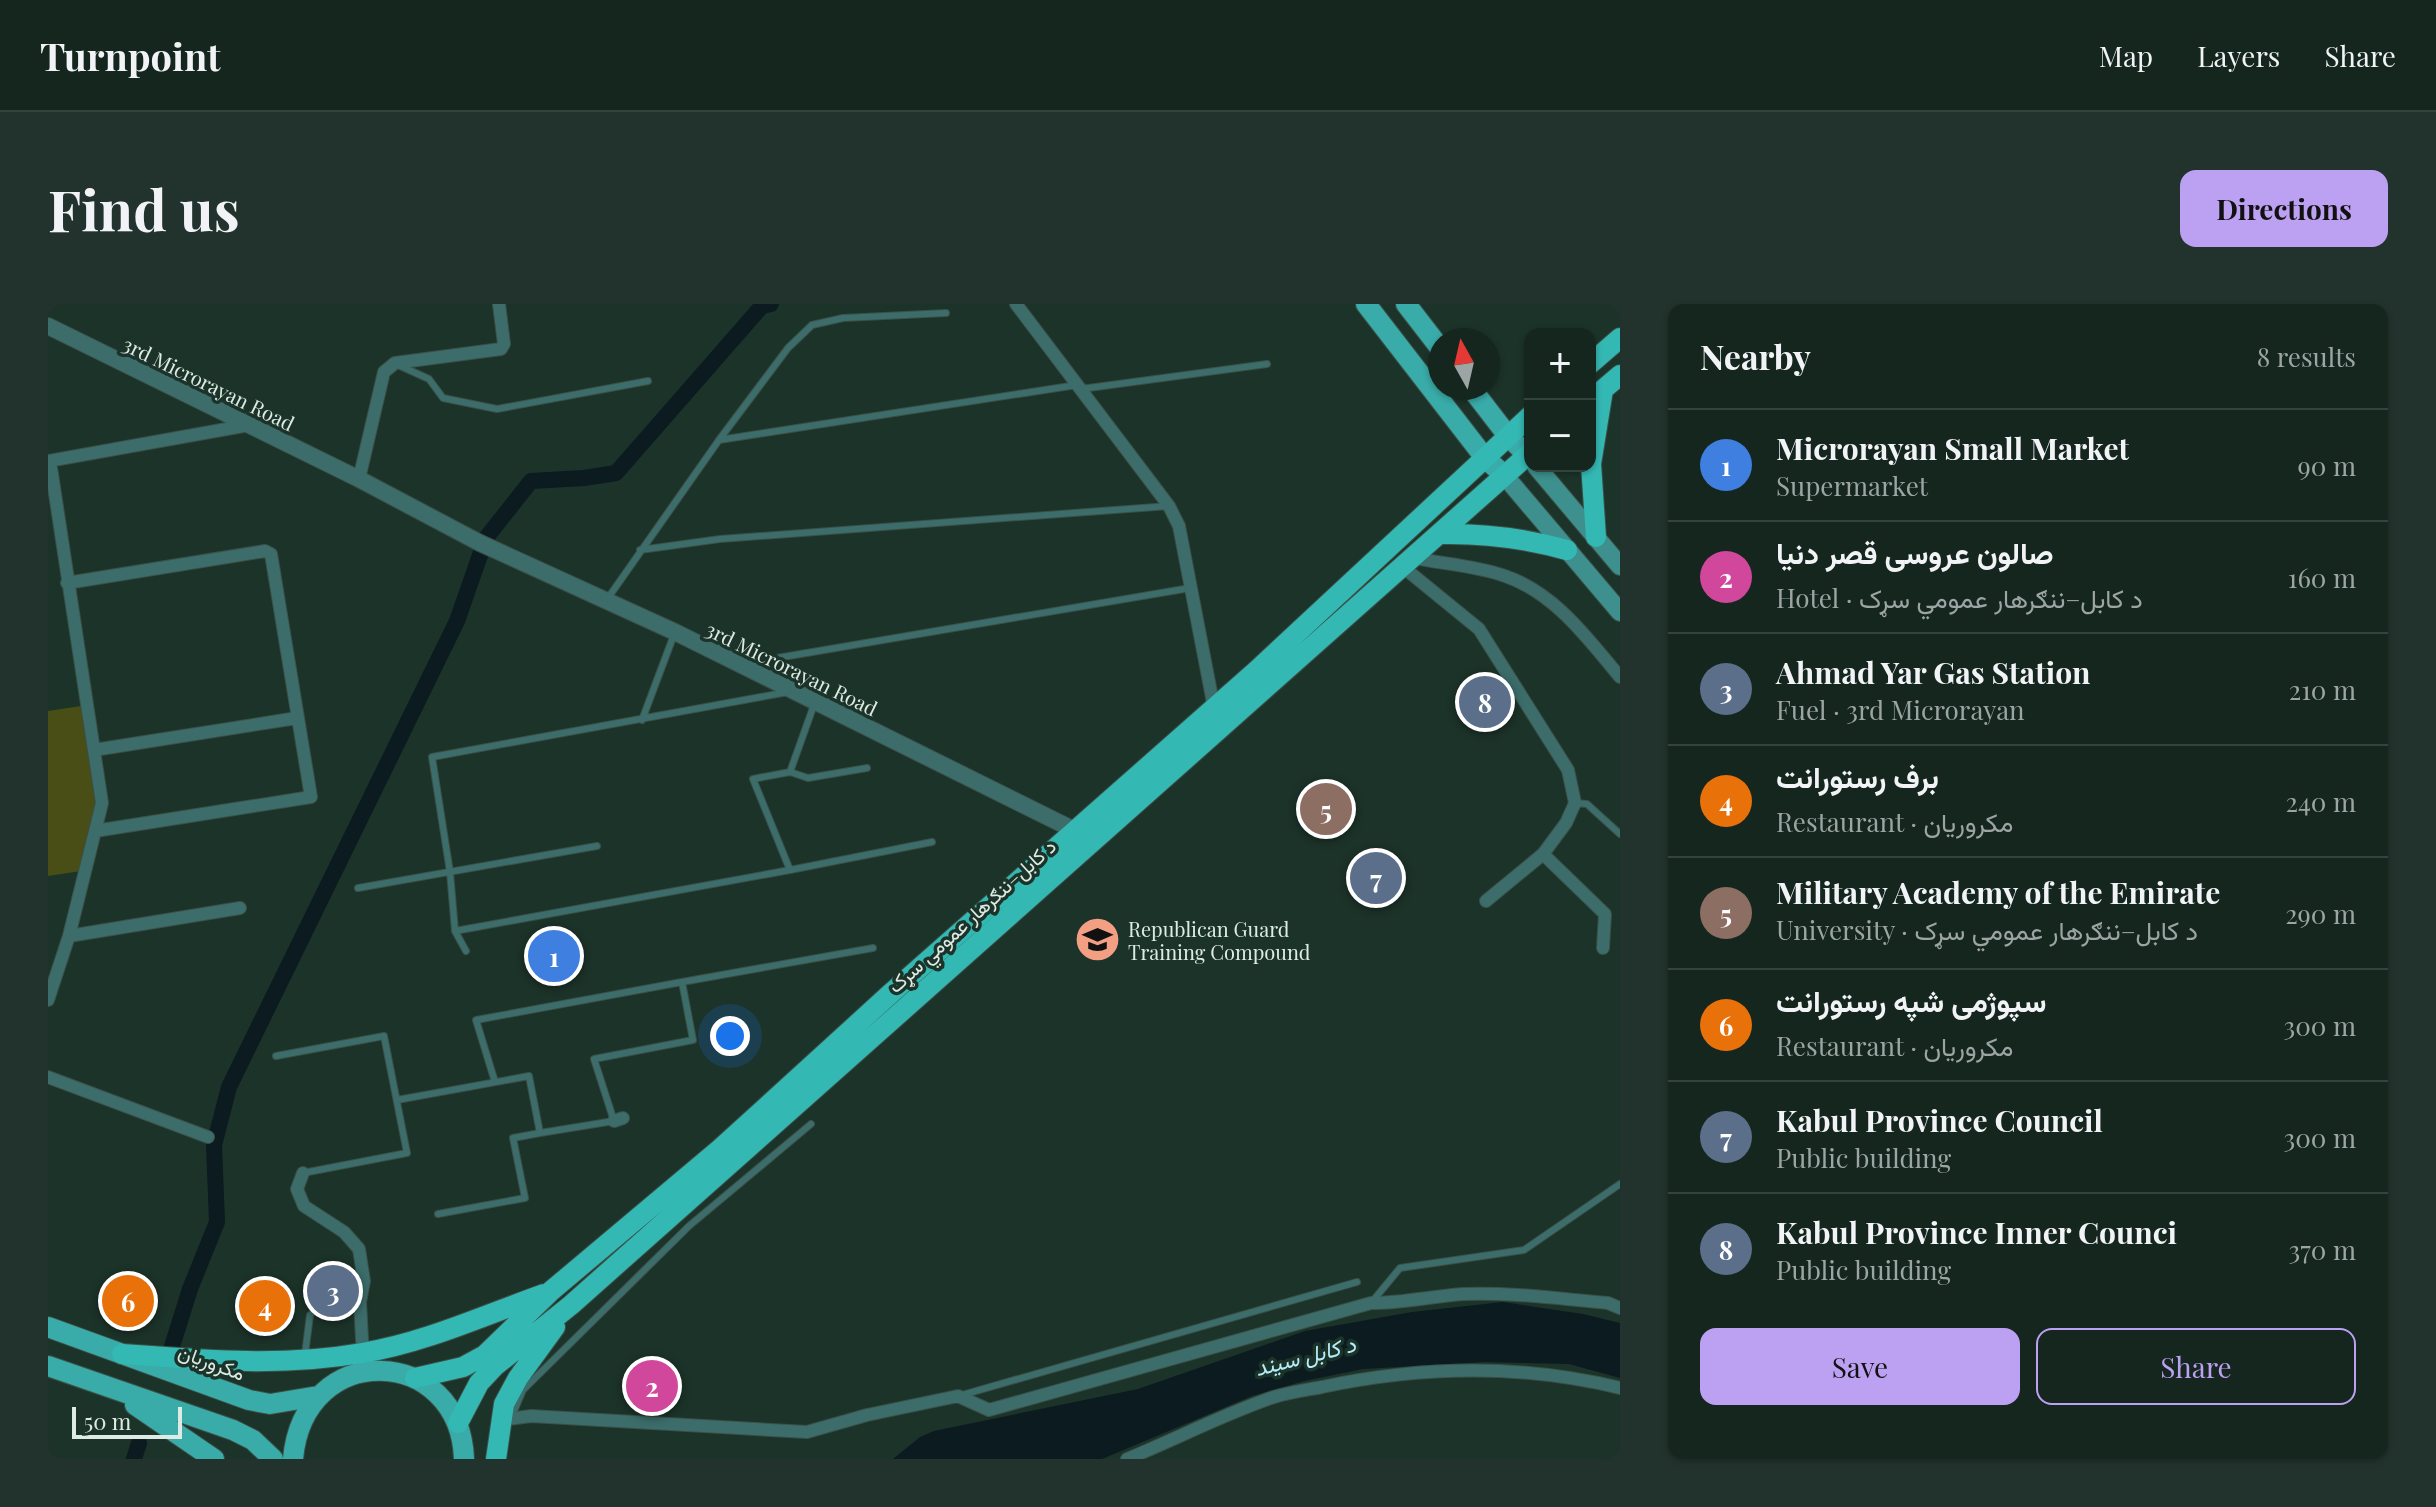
<!DOCTYPE html>
<html lang="en">
<head>
<meta charset="utf-8">
<style>
  :root { --surface:#15261f; --page:#22322c; --text:#f1f3f6; --muted:#9da5a4; --line:#34433d; --accent:#bca0f2 }
  body { margin:0; font-family:"Playfair Display",Vazirmatn,serif; background:var(--page); color:var(--text) }
  .controls { position:absolute; right:24px; top:24px; display:grid; overflow:hidden; border-radius:16px; box-shadow:0 2px 6px #0004 }
  .controls button { width:72px; height:72px; display:grid; place-items:center; padding:0; border:0; border-bottom:2px solid var(--line); background:var(--surface); color:var(--text); font:40px sans-serif }
  .compass { position:absolute; left:1380px; top:24px; width:72px; height:72px; border-radius:50%; background:var(--surface); box-shadow:0 2px 6px #0004; rotate:352deg }
  .scale { position:absolute; left:24px; bottom:20px; width:110px; box-sizing:border-box; padding-left:8px; border:4px solid #ddebe4; border-top:0; font-size:22px; line-height:28px; white-space:nowrap; color:#ddebe4; -webkit-text-stroke:6px #1c3329; paint-order:stroke }
  .you { position:absolute; left:682px; top:732px; width:28px; height:28px; margin:-20px; border:6px solid #fff; border-radius:50%; background:#1a73e8; box-shadow:0 0 0 12px #1a73e833 }
  .badge { display:grid; place-items:center; width:52px; height:52px; border-radius:50%; background:var(--accent); color:#fff; font-size:26px; font-weight:700 }
  .pin { position:absolute; translate:-50% -50%; border:4px solid #fff; box-shadow:0 2px 8px #0006 }
  .list { margin:0; padding:0; list-style:none }
  h2 { display:flex; justify-content:space-between; align-items:center; height:104px; margin:0; padding:0 32px; font-size:34px }
  h2 small { font-size:26px; font-weight:400; color:var(--muted) }
  .list li { display:grid; grid-template-columns:52px 1fr auto; gap:24px; align-items:center; box-sizing:border-box; height:112px; padding:0 32px; border-top:2px solid var(--line) }
  .list b { display:block; font-size:30px; white-space:nowrap }
  .list p { margin:0; font-size:26px; white-space:nowrap; color:var(--muted) }
  .list em { font-size:26px; font-style:normal; color:var(--muted) }
  .actions { display:flex; gap:16px; padding:24px 32px }
  .actions a { flex:1; padding:18px 0; border:2px solid var(--accent); border-radius:16px; text-align:center; font-size:28px; color:var(--accent) }
  .actions .main { background:var(--accent); color:#111 }
  .map { position:relative; flex:none; width:1572px; height:1155px; overflow:hidden; border-radius:16px }
  header { display:flex; align-items:center; gap:48px; box-sizing:border-box; height:112px; padding:0 40px; background:var(--surface); border-bottom:2px solid var(--line) }
  header strong { font-size:38px }
  nav { display:flex; gap:44px; margin-inline-start:auto; font-size:28px }
  .intro { display:flex; align-items:center; justify-content:space-between; box-sizing:border-box; height:192px; padding:0 48px }
  h1 { margin:0; font-size:56px }
  .button { padding:20px 36px; border-radius:16px; background:var(--accent); color:#111; font-size:28px; font-weight:700 }
  main { display:flex; gap:48px; padding:0 48px }
  aside { flex:1; background:var(--surface); border-radius:16px; box-shadow:0 2px 6px #0004 }
  .map>svg:first-child { display:block }
</style>
</head>
<body>
<header>
<strong>Turnpoint</strong>
<nav><a>Map</a><a>Layers</a><a>Share</a></nav>
</header>
<div class="intro"><h1>Find us</h1><a class="button">Directions</a></div>
<main>
<div class="map">
<svg width="1572" height="1155" viewBox="0 0 1572 1155">
  <rect width="100%" height="100%" fill="#1c3329"/>
  <path fill="#484e15" d="M33,402L48,502L33,567L0,572V407Z"/>
  <path fill="#0b1b20" d="M1455,998L1535,1010L1572,1019V1074L1521,1060L1437,1058L1315,1065L1256,1077L1204,1092L1054,1155H845L872,1133L886,1127L1090,1085L1257,1027L1364,1008Z"/>
  <g fill="none" stroke-linecap="round" stroke-linejoin="round">
    <path stroke="#0b1b20" stroke-width="16" d="M121,1052L142,985L169,918L166,841L181,783L409,317L438,234L483,177L536,174L568,169L714,2L723,0
      M86,1155L91,1139"/>
    <defs>
      <path id="service" d="M350,61L381,75L395,94L449,105L600,77
        M1033,85L1219,60
        M671,136L1029,81
        M592,246L672,235L1121,202
        M560,294L671,136L740,44L764,21L795,14L898,9
        M704,362L729,354L1142,284
        M767,398L742,468L760,474L819,464
        M594,416L627,328
        M742,468L705,475L742,566L884,538
        M1527,499L1539,500L1572,530
        M310,584L549,542
        M407,627L742,566
        M418,647L407,627L402,568L384,453L740,388
        M228,752L336,732L359,849L255,869
        M447,778L428,716L634,678
        M349,796L481,772L492,829L566,817L546,755L645,736L634,678L825,644
        M390,910L477,894L465,834L492,829
        M1323,999L1352,964L1476,946L1572,880
        M257,1050L262,1011L267,1006L312,998
        M914,1091L1309,978
        M463,1114L475,1086L641,922L763,820"/>
      <path id="minor" d="M968,0L1121,202L1131,222L1166,404
        M0,157L201,121
        M311,175L336,68L347,59L453,45L456,40L451,0
        M1366,254C1396,260 1429,262 1457,272C1507,289 1540,335 1572,373
        M1355,263L1431,325L1520,466L1527,499L1518,519L1495,550L1438,597
        M19,279L217,247L223,250L263,493L47,527
        M46,446L249,414
        M1495,550L1557,610L1555,644
        M21,632L192,604
        M0,696L21,632L54,499L2,157
        M0,773L160,833
        M566,817L575,814
        M255,869L249,885L256,902L296,928L311,945L316,977L312,998L315,1053
        M453,1116L483,1112L759,1128L819,1111L910,1092L941,1106L1323,999C1355,999 1385,992 1416,990C1464,988 1512,995 1560,999L1572,1004
        M1079,1155C1128,1135 1176,1110 1226,1093C1242,1088 1258,1086 1274,1083C1373,1062 1474,1060 1572,1084"/>
      <path id="tertiary" d="M0,22L311,175L432,239L627,328L1026,526"/>
      <path id="secondary" d="M1488,162L1572,262
        M1456,171L1572,308"/>
      <path id="primary" d="M1318,0L1437,154L1456,171
        M1358,0L1392,44
        M1423,84L1460,132L1479,151
        M0,1023L201,1096L222,1100L270,1092
        M0,1062L185,1126L205,1136L225,1155
        M87,1101L166,1155
        M245,1155C256,1034 412,1041 416,1155"/>
      <path id="trunk" d="M1542,60L1572,34
        M1545,94L1572,71
        M1392,230C1437,229 1476,234 1519,246
        M1548,233L1543,160L1555,86
        M74,1050C154,1056 234,1063 314,1049C376,1039 437,1011 496,990
        M367,1074L415,1063L437,1051L503,987L672,845L841,691L1208,367L1482,112
        M410,1119L431,1079L447,1062L523,1001L1482,149
        M448,1155L456,1100L470,1074L507,1023"/>
    </defs>
    <use href="#service" stroke="#3b5047" stroke-width="8"/>
    <use href="#minor" stroke="#3b5047" stroke-width="14"/>
    <use href="#tertiary" stroke="#3b5047" stroke-width="18"/>
    <use href="#secondary" stroke="#3b5047" stroke-width="20"/>
    <use href="#primary" stroke="#3b5047" stroke-width="22"/>
    <use href="#trunk" stroke="#3b5047" stroke-width="22"/>
    <use href="#service" stroke="#3c6d6b" stroke-width="6"/>
    <use href="#minor" stroke="#3c6d6b" stroke-width="12"/>
    <use href="#tertiary" stroke="#3c6d6b" stroke-width="16"/>
    <use href="#secondary" stroke="#3d908d" stroke-width="18"/>
    <use href="#primary" stroke="#39aba8" stroke-width="20"/>
    <use href="#trunk" stroke="#34b8b4" stroke-width="20"/>
  </g>
  <defs>
    <symbol id="university-disc" viewBox="-11 -11 22 22"><circle r="9.5" fill="#f39f84" stroke="#1c3329"/><path d="M0-5L7-2L0 1L-7-2ZM-4 1L0 2.5L4 1V4Q0 6-4 4Z" fill="#111"/></symbol>
  </defs>
  <g fill-rule="evenodd">
    <use href="#university-disc" x="1024" y="610" width="51" height="51"/>
  </g>
  <g text-anchor="middle" dominant-baseline="central" stroke-width="7" stroke-linejoin="round" paint-order="stroke">
    <g font-size="20" fill="#ddebe4" stroke="#1c3329">
      <text transform="translate(161 79) rotate(26)">3rd Microrayan Road</text>
      <text transform="translate(744 364) rotate(26)">3rd Microrayan Road</text>
      <text transform="translate(923 611) rotate(-42)">د کابل–ننګرهار عمومي سړک</text>
      <text transform="translate(164 1057) rotate(20)">مکروریان</text>
    </g>
    <g font-size="20" fill="#ddebe4" stroke="#1c3329" text-anchor="start">
      <text x="1080" y="624">Republican Guard<tspan x="1080" dy="23">Training Compound</tspan></text>
    </g>
    <g font-size="22" font-style="italic" fill="#b6ecfc" stroke="#1c3329">
      <text transform="translate(1257 1051) rotate(-14)">د کابل سيند</text>
    </g>
  </g>
</svg>
<div class="controls">
<button>+</button>
<button>−</button>
</div>
<svg class="compass" viewBox="-18 -18 36 36"><path d="M0-13l5 13h-10z" fill="#e53935"/><path d="M0 13l5-13h-10z" fill="#9da5a4"/></svg>
<div class="scale">50 m</div>
<div class="you"></div>
<div class="pin badge" style="left:506px;top:652px;background:#3f7fe0">1</div>
<div class="pin badge" style="left:604px;top:1082px;background:#d1479c">2</div>
<div class="pin badge" style="left:285px;top:987px;background:#5c6f8a">3</div>
<div class="pin badge" style="left:217px;top:1002px;background:#e8710a">4</div>
<div class="pin badge" style="left:1278px;top:505px;background:#8d6e63">5</div>
<div class="pin badge" style="left:80px;top:997px;background:#e8710a">6</div>
<div class="pin badge" style="left:1328px;top:574px;background:#5c6f8a">7</div>
<div class="pin badge" style="left:1437px;top:398px;background:#5c6f8a">8</div>
</div>
<aside>
<h2>Nearby<small>8 results</small></h2>
<ul class="list">
<li><span class="badge" style="background:#3f7fe0">1</span><div><b>Microrayan Small Market</b><p>Supermarket</p></div><em>90 m</em></li>
<li><span class="badge" style="background:#d1479c">2</span><div><b>صالون عروسی قصر دنیا</b><p>Hotel · د کابل–ننګرهار عمومي سړک</p></div><em>160 m</em></li>
<li><span class="badge" style="background:#5c6f8a">3</span><div><b>Ahmad Yar Gas Station</b><p>Fuel · 3rd Microrayan</p></div><em>210 m</em></li>
<li><span class="badge" style="background:#e8710a">4</span><div><b>برف رستورانت</b><p>Restaurant · مکروریان</p></div><em>240 m</em></li>
<li><span class="badge" style="background:#8d6e63">5</span><div><b>Military Academy of the Emirate</b><p>University · د کابل–ننګرهار عمومي سړک</p></div><em>290 m</em></li>
<li><span class="badge" style="background:#e8710a">6</span><div><b>سپوژمی شپه رستورانت</b><p>Restaurant · مکروریان</p></div><em>300 m</em></li>
<li><span class="badge" style="background:#5c6f8a">7</span><div><b>Kabul Province Council</b><p>Public building</p></div><em>300 m</em></li>
<li><span class="badge" style="background:#5c6f8a">8</span><div><b>Kabul Province Inner Counci</b><p>Public building</p></div><em>370 m</em></li>
</ul>
<div class="actions"><a class="main">Save</a><a>Share</a></div>
</aside>
</main>
</body>
</html>
